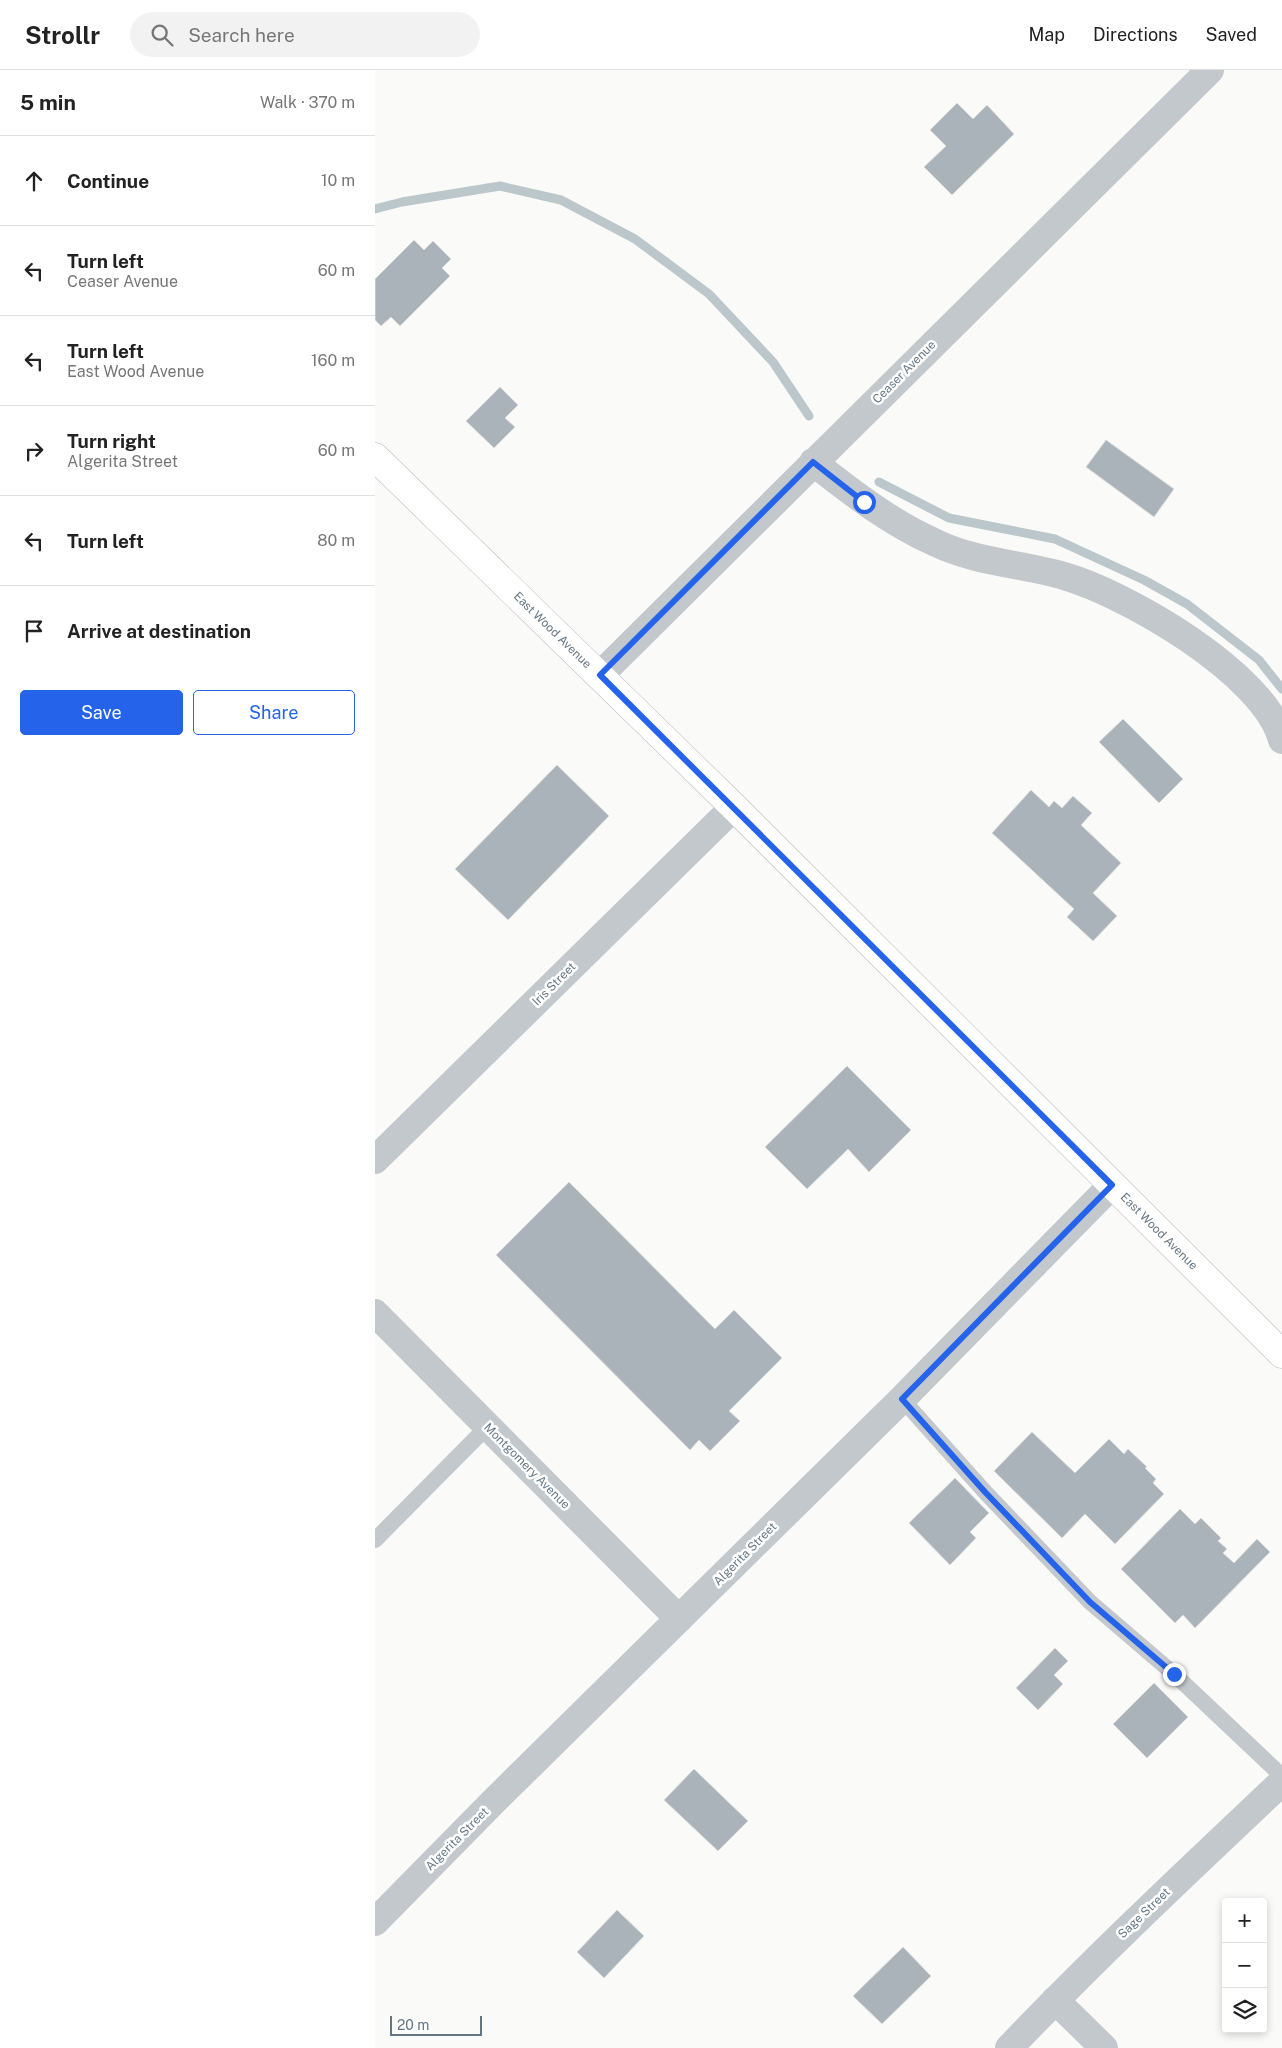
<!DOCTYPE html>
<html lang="en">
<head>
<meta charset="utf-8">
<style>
  :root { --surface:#fff; --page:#f2f2f2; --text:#222; --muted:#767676; --line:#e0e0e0; --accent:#2563eb }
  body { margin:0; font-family:"Public Sans",sans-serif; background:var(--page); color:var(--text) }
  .controls { position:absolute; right:15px; bottom:15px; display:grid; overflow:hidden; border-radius:5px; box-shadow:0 2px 8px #0003 }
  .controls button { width:45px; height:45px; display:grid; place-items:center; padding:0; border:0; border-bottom:1px solid var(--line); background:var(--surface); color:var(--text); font:25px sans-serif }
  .scale { position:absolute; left:15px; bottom:12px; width:92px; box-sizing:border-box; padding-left:5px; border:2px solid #657683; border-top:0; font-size:14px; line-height:18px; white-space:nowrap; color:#657683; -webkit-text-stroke:4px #fff; paint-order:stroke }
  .stop { position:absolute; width:15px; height:15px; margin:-11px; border:4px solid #2563eb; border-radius:50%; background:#fff }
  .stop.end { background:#2563eb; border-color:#fff; box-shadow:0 1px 5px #0008 }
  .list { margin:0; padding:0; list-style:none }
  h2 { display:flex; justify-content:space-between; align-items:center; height:65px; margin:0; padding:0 20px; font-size:21px }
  h2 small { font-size:16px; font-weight:400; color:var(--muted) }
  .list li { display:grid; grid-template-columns:32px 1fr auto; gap:15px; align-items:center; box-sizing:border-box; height:90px; padding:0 20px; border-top:1px solid var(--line) }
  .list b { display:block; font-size:19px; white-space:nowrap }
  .list p { margin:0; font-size:16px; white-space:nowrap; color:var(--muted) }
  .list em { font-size:16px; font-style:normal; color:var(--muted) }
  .actions { display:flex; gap:10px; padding:15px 20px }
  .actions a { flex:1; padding:11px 0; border:1px solid var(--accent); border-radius:5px; text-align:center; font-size:18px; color:var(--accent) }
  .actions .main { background:var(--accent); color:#fff }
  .icon { flex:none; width:28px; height:28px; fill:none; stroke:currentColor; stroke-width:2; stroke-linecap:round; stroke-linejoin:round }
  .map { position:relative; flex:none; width:907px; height:1978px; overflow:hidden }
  header { display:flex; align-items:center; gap:30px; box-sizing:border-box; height:70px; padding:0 25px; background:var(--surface); border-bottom:1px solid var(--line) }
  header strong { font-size:24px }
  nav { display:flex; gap:28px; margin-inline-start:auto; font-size:18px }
  .search { width:350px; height:45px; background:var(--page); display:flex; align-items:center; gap:12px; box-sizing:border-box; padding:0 18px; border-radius:28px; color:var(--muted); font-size:19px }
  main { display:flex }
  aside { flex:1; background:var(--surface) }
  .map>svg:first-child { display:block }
</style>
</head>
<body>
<header>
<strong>Strollr</strong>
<div class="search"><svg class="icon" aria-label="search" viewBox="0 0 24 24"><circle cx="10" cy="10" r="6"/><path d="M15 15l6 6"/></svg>Search here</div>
<nav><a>Map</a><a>Directions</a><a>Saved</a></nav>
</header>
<main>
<aside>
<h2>5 min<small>Walk · 370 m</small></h2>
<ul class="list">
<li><svg class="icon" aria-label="ahead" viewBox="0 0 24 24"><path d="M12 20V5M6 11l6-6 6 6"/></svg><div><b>Continue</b></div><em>10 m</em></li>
<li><svg class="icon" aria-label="left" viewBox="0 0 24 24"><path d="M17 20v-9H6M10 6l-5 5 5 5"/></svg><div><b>Turn left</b><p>Ceaser Avenue</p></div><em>60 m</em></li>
<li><svg class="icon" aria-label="left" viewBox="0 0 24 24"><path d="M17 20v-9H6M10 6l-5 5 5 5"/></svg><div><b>Turn left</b><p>East Wood Avenue</p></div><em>160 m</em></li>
<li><svg class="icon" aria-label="right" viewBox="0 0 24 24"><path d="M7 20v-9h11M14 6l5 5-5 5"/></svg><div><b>Turn right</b><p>Algerita Street</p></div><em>60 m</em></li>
<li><svg class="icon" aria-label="left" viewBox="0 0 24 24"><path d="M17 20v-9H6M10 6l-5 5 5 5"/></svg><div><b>Turn left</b></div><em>80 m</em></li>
<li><svg class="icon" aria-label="arrive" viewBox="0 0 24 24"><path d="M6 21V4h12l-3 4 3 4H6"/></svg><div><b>Arrive at destination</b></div></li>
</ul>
<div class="actions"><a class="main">Save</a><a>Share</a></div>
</aside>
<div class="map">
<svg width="907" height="1978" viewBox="0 0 907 1978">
  <rect width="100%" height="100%" fill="#fafaf8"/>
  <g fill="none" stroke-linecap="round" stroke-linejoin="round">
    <path stroke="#bbc7cb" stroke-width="9" d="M0,139L27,132L125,116L186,130L260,169L334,224L398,292L434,346
      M504,412L574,448L680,469L769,510L812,534L884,590L907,619"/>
  </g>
  <path fill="#aab3b9" stroke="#dcdcda" d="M582,33L598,49L612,35L639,64L577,125L549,97L571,76L555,60Z
    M39,170L49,180L58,171L76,189L67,198L75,206L25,256L16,247L6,256L0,250V209Z
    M125,317L143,335L130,348L140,357L119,378L91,351Z
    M731,370L799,419L779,447L711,397Z
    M748,649L808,709L784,733L724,672Z
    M182,695L234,746L133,850L80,799Z
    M656,720L674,737L679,731L687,738L698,726L717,743L706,755L746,793L718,823L742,846L718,871L692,847L699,839L617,763Z
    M472,996L536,1060L494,1102L473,1079L432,1119L390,1077Z
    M194,1112L340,1259L359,1240L407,1288L354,1341L365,1351L335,1381L324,1370L315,1380L121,1185Z
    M657,1362L700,1403L734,1369L749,1384L753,1379L772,1397L770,1398L781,1409L778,1413L789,1424L740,1474L710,1444L687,1468L619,1401Z
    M580,1408L614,1443L595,1462L601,1468L575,1495L534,1453Z
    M805,1439L820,1454L826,1448L846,1468L843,1471L852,1479L848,1483L859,1493L882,1469L895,1482L820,1558L808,1545L800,1553L746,1499Z
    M680,1578L693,1591L679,1605L688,1614L663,1640L641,1618Z
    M779,1613L813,1647L772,1688L738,1654Z
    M319,1699L373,1751L343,1781L289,1730Z
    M242,1840L269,1866L229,1908L202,1882Z
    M528,1877L556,1906L507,1954L478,1926Z"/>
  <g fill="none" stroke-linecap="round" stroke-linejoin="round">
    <defs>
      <g id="secondary">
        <path id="s1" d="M0,387L359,737L907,1284"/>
      </g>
    </defs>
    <use href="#secondary" stroke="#b3babf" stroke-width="29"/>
    <path stroke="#c3c8cc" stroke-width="16" d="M527,1329L610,1422L715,1532L799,1604L907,1706
      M0,1470L113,1356"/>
    <path stroke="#c3c8cc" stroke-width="28" d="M438,392C477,423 516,453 561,473C600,492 648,494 689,506C752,524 890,604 907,670
      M225,605L835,0
      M0,1090L359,737
      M0,1243L304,1549
      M0,1852L119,1731L527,1329L737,1115
      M680,1930L729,1978
      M634,1978C722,1886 815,1799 907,1712"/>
    <use href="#secondary" stroke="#fff" stroke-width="28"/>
  </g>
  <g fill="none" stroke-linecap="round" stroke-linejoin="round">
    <path stroke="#2563eb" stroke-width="6" d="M489,432L438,392L225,605L737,1115L527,1329L610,1422L715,1532L799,1604"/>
  </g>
  <g text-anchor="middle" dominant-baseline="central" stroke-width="5" stroke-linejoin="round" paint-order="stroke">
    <g font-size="12" fill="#657683" stroke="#fff">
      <text transform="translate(529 302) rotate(-45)">Ceaser Avenue</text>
      <text stroke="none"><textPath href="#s1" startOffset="248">East Wood Avenue</textPath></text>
      <text transform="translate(179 914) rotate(-45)">Iris Street</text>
      <text stroke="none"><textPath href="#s1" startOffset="1102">East Wood Avenue</textPath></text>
      <text transform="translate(152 1396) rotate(45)">Montgomery Avenue</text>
      <text transform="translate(370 1484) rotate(-45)">Algerita Street</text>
      <text transform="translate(82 1769) rotate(-45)">Algerita Street</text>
      <text transform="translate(769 1843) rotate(-44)">Sage Street</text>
    </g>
  </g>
</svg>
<div class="controls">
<button>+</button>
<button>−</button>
<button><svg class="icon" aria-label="layers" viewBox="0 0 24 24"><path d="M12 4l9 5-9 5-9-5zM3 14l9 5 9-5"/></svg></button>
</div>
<div class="scale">20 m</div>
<div class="stop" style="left:489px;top:432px"></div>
<div class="stop end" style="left:799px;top:1604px"></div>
</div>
</main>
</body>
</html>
